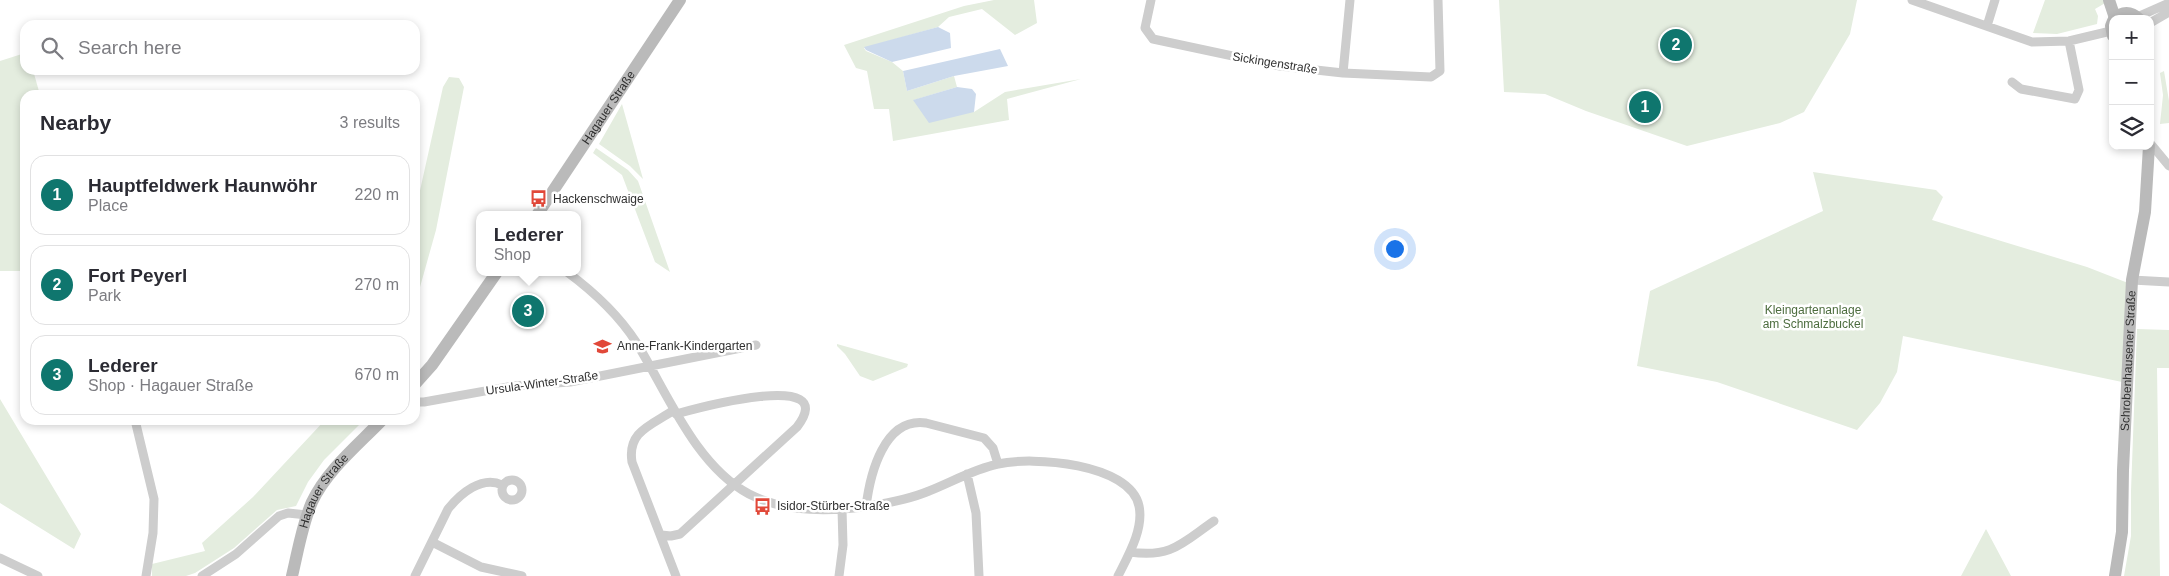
<!DOCTYPE html>
<html lang="en">
<head>
<meta charset="utf-8">
<style>
  :root { --surface:#fff; --page:#f2f2f3; --text:#2b2b33; --muted:#7c7c81; --line:#e1e1e2; --accent:#0f766e }
  body { margin:0; font-family:Helvetica,sans-serif; background:var(--page); color:var(--text) }
  .controls { position:absolute; right:15px; top:15px; display:grid; overflow:hidden; border-radius:10px; box-shadow:0 2px 8px #0003 }
  .controls button { width:45px; height:45px; display:grid; place-items:center; padding:0; border:0; border-bottom:1px solid var(--line); background:var(--surface); color:var(--text); font:25px sans-serif }
  .you { position:absolute; left:1394px; top:248px; width:18px; height:18px; margin:-12px; border:4px solid #fff; border-radius:50%; background:#1a73e8; box-shadow:0 0 0 8px #1a73e833 }
  .badge { display:grid; place-items:center; width:32px; height:32px; border-radius:50%; background:var(--accent); color:#fff; font-size:16px; font-weight:700 }
  .pin { position:absolute; translate:-50% -50%; border:2px solid #fff; box-shadow:0 1px 5px #0006 }
  .popup { position:absolute; left:476px; top:211px; width:105px; height:65px; box-sizing:border-box; display:grid; place-content:center; border-radius:10px; background:var(--surface); filter:drop-shadow(0 1px 4px #0005); font-size:16px; white-space:nowrap; color:var(--muted) }
  .popup b { font-size:19px; color:var(--text) }
  .popup::after { content:''; position:absolute; left:50%; top:100%; margin-left:-10px; border:10px solid transparent; border-top-color:var(--surface) }
  .list { margin:0; padding:0; list-style:none }
  h2 { display:flex; justify-content:space-between; align-items:center; height:65px; margin:0; padding:0 20px; font-size:21px }
  h2 small { font-size:16px; font-weight:400; color:var(--muted) }
  .list li { display:grid; grid-template-columns:32px 1fr auto; gap:15px; align-items:center; box-sizing:border-box; height:80px; margin:0 10px 10px; padding:0 10px; border:1px solid var(--line); border-radius:15px }
  .list b { display:block; font-size:19px; white-space:nowrap }
  .list p { margin:0; font-size:16px; white-space:nowrap; color:var(--muted) }
  .list em { font-size:16px; font-style:normal; color:var(--muted) }
  .icon { flex:none; width:28px; height:28px; fill:none; stroke:currentColor; stroke-width:2; stroke-linecap:round; stroke-linejoin:round }
  .map { position:relative; flex:none; width:2169px; height:576px; overflow:hidden }
  .search { position:absolute; background:var(--surface); box-shadow:0 2px 8px #0003; left:20px; top:20px; width:400px; height:55px; display:flex; align-items:center; gap:12px; box-sizing:border-box; padding:0 18px; border-radius:15px; color:var(--muted); font-size:19px }
  .panel { position:absolute; background:var(--surface); box-shadow:0 2px 8px #0003; left:20px; top:90px; width:400px; height:335px; border-radius:15px }
  .map>svg:first-child { display:block }
</style>
</head>
<body>
<div class="map">
<svg width="2169" height="576" viewBox="0 0 2169 576">
  <rect width="100%" height="100%" fill="#fff"/>
  <path fill="#e4eddf" d="M994,0H1034L1037,23L1015,35L982,9L949,17L938,27L864,48L866,51L892,62L903,71L907,91L954,76L957,87L914,100L974,112L1005,92L1081,79L1007,99L1009,120L893,141L889,109H874L867,71L856,68L844,45L964,6Z
    M1499,0H1857L1850,34L1804,112L1780,123L1687,146L1586,111L1545,94L1504,92Z
    M2045,0H2106L2107,2L2095,9L2098,16L2097,24L2057,34L2033,33Z
    M25,53V70H33L40,95H25V271H0V61Z
    M2164,71L2169,101V123L2160,124L2163,95L2160,73Z
    M449,77L459,78L464,87L436,230L415,305V213L443,87Z
    M622,104L643,179L630,166L599,144Z
    M596,148L628,170L638,181L670,272L655,262L622,175L593,153Z
    M1813,172L1936,190L1943,197L1932,220L2087,267L2128,283L2122,382L1903,336L1897,372L1880,403L1857,430L1717,382L1637,366L1650,291L1823,211Z
    M2137,329L2169,330V368H2157L2160,576H2124L2131,536V491Z
    M837,344L908,364L907,367L873,381L860,376L845,354L837,346Z
    M0,399L81,534L74,549L0,503Z
    M325,420H364L324,460L308,482L296,506L277,510L234,548L195,573L186,576H152V564L205,551L202,543L253,497Z
    M1986,529L2011,576H1961Z"/>
  <path fill="#ccdaec" d="M938,27L950,33L951,48L892,62L866,50L864,47Z
    M1000,49L1008,66L954,76L907,91L903,71Z
    M957,87L972,89L976,94L974,112L929,123L913,100Z"/>
  <g fill="none" stroke-linecap="round" stroke-linejoin="round">
    <path stroke="#cdcdcd" stroke-width="9" d="M1151,0L1145,28L1153,39L1280,66L1343,73L1431,77L1440,71L1438,0
      M1912,0L2032,42L2069,41L2111,31
      M2137,17L2169,3
      M2150,23L2169,12
      M1987,26L1995,0
      M1343,73L1350,0
      M2012,82L2021,89L2075,99L2079,90L2069,41
      M2150,143L2169,166
      M567,272C594,292 618,314 636,342C667,392 695,465 749,494C784,512 830,512 869,506C889,503 910,499 929,491C952,482 974,469 998,464C1032,456 1130,463 1139,506C1144,529 1128,556 1118,576
      M2132,280L2169,282
      M415,402H424L513,386L570,382L756,345
      M674,410C652,425 627,431 632,462L676,576
      M135,420L154,499L153,533L146,576
      M967,474L976,513L979,576
      M502 490a10 10 0 1 1 20 0a10 10 0 1 1-20 0Z
      M866,507C870,474 884,417 926,423L984,438L993,448L998,464
      M661,535L671,536L680,534L797,427C842,368 694,409 676,414
      M432,542L481,567L522,576
      M1130,552C1172,558 1182,543 1214,521
      M0,558L38,576
      M202,576L236,554L279,516L288,513L307,515
      M415,576L448,509C460,494 482,475 502,485
      M839,576L843,545L842,509"/>
    <g stroke="#bababa" stroke-width="12">
      <path d="M2109,0L2115,18"/>
      <path d="M2114,19C2122,11 2131,11 2139,19"/>
      <path d="M2113,21L2111,26L2113,36"/>
      <path id="s1" d="M537,215L680,0"/>
      <path d="M415,384L432,365L497,272"/>
      <path id="s2" d="M292,576C298,551 302,525 312,502C327,470 358,445 382,420"/>
      <path id="s3" d="M2115,576L2122,532L2123,470L2132,280L2145,212L2149,146"/>
    </g>
  </g>
  <defs>
    <symbol id="bus-bare" viewBox="-9 -9 18 18"><path d="M-5-6H5V4H4V6H2V4H-2V6H-4V4H-5ZM-3.5-4V0h7V-4ZM-3.5 1.2v1.5H-2V1.2ZM2 1.2v1.5H3.5V1.2Z" fill="#e14839" stroke="#fff" stroke-width="2.5" paint-order="stroke"/></symbol>
    <symbol id="school-bare" viewBox="-9 -9 18 18"><path d="M0-5L7-2L0 1L-7-2ZM-4 1L0 2.5L4 1V4Q0 6-4 4Z" fill="#e14839" stroke="#fff" stroke-width="2.5" paint-order="stroke"/></symbol>
  </defs>
  <g fill-rule="evenodd">
    <use href="#bus-bare" x="526" y="186" width="25" height="25"/>
    <use href="#school-bare" x="590" y="334" width="25" height="25"/>
    <use href="#bus-bare" x="750" y="494" width="25" height="25"/>
  </g>
  <g text-anchor="middle" dominant-baseline="central" stroke-width="5" stroke-linejoin="round" paint-order="stroke">
    <g font-size="12" fill="#303030" stroke="#fff">
      <text transform="translate(1275 63) rotate(9)">Sickingenstraße</text>
      <text stroke="none"><textPath href="#s1" startOffset="129">Hagauer Straße</textPath></text>
      <text stroke="none"><textPath href="#s3" startOffset="216">Schrobenhausener Straße</textPath></text>
      <text transform="translate(542 383) rotate(-8)">Ursula-Winter-Straße</text>
      <text stroke="none"><textPath href="#s2" startOffset="92">Hagauer Straße</textPath></text>
    </g>
    <g font-size="12" fill="#303030" stroke="#fff" text-anchor="start">
      <text x="553" y="199">Hackenschwaige</text>
      <text x="617" y="346">Anne-Frank-Kindergarten</text>
      <text x="777" y="506">Isidor-Stürber-Straße</text>
    </g>
    <g font-size="12" fill="#4c6c3e" stroke="#fff">
      <text x="1813" y="310">Kleingartenanlage<tspan x="1813" dy="14">am Schmalzbuckel</tspan></text>
    </g>
  </g>
</svg>
<div class="controls">
<button>+</button>
<button>−</button>
<button><svg class="icon" aria-label="layers" viewBox="0 0 24 24"><path d="M12 4l9 5-9 5-9-5zM3 14l9 5 9-5"/></svg></button>
</div>
<div class="you"></div>
<div class="pin badge" style="left:1645px;top:107px">1</div>
<div class="pin badge" style="left:1676px;top:45px">2</div>
<div class="pin badge" style="left:528px;top:311px">3</div>
<div class="popup"><b>Lederer</b>Shop</div>
<div class="search"><svg class="icon" aria-label="search" viewBox="0 0 24 24"><circle cx="10" cy="10" r="6"/><path d="M15 15l6 6"/></svg>Search here</div>
<section class="panel">
<h2>Nearby<small>3 results</small></h2>
<ul class="list">
<li><span class="badge">1</span><div><b>Hauptfeldwerk Haunwöhr</b><p>Place</p></div><em>220 m</em></li>
<li><span class="badge">2</span><div><b>Fort Peyerl</b><p>Park</p></div><em>270 m</em></li>
<li><span class="badge">3</span><div><b>Lederer</b><p>Shop · Hagauer Straße</p></div><em>670 m</em></li>
</ul>
</section>
</div>
</body>
</html>
